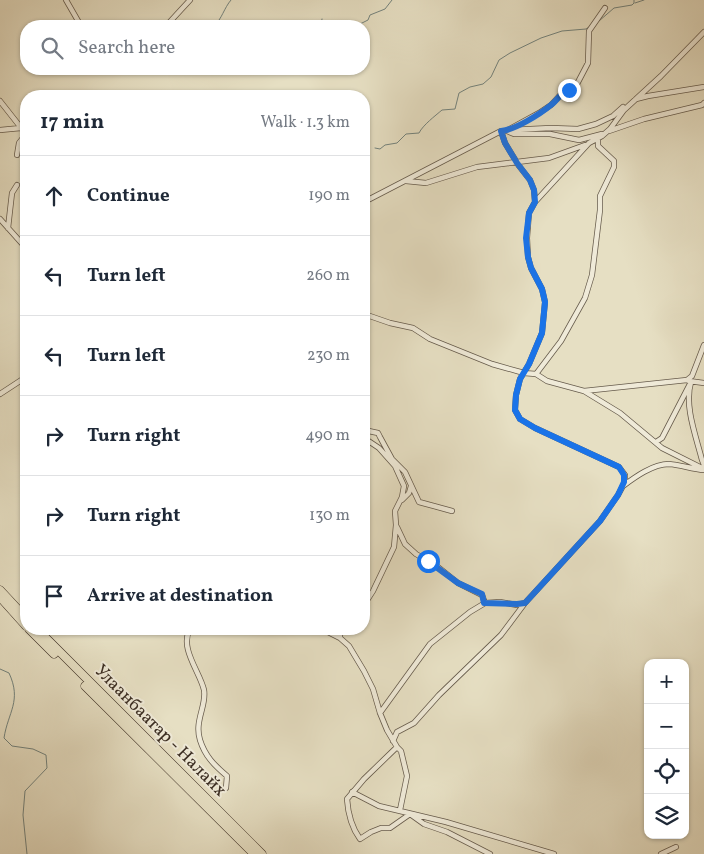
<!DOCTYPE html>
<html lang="en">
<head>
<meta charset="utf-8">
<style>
  :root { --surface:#fff; --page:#f6f6f7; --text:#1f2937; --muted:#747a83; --line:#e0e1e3 }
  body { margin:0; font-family:Vollkorn,serif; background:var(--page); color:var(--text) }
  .controls { position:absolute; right:15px; bottom:15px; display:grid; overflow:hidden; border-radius:10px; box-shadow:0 1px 4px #0004 }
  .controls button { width:45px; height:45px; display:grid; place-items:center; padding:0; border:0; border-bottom:1px solid var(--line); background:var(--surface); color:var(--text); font:25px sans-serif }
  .stop { position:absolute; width:15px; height:15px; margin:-11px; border:4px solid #1a73e8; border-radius:50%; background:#fff }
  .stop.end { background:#1a73e8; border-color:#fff; box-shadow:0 1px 5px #0008 }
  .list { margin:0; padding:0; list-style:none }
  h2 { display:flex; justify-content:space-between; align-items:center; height:65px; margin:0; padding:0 20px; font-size:21px }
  h2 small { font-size:16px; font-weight:400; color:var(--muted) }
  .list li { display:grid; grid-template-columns:32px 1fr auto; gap:15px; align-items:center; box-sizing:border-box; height:80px; padding:0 20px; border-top:1px solid var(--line) }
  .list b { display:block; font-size:19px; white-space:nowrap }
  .list em { font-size:16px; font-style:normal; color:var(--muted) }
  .icon { flex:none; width:28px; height:28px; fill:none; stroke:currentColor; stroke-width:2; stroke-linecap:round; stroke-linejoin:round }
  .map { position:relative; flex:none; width:704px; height:854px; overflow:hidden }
  .search { position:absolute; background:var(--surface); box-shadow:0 1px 4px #0004; left:20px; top:20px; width:350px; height:55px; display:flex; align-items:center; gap:12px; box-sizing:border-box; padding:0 18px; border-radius:20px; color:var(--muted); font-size:19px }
  .panel { position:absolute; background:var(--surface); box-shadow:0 1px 4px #0004; left:20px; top:90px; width:350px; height:545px; border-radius:20px }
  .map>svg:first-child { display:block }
</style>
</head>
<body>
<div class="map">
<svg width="704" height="854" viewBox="0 0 704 854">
  <rect width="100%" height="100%" fill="#e6dfc3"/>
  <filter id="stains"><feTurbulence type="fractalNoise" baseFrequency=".004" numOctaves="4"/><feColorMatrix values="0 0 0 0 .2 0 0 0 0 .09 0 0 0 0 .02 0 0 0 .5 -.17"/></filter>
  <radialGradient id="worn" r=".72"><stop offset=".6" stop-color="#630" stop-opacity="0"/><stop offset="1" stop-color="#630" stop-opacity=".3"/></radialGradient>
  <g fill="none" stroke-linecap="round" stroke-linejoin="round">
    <path stroke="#73837e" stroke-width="1" d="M635,3L644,0
      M599,21L614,8L632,5L634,3V0
      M214,26C222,19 224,8 231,0
      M321,26L322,19
      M356,26L368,20L370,15L385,9L392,0
      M375,148L380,149L385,145L397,143L406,134L419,133C423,125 435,116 442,110L455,109L459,93L470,87L483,84L491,77L499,60L510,53L541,38L562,31L586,29L589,27
      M0,669L9,673C22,701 8,712 4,738L12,746L33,749L46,755L47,768L25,791L23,815L27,854"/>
    <defs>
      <path id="minor" d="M66,0L81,26
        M166,26L190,0
        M636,99L648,96L704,87
        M0,101L26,134
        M0,130L21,128
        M510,130L551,128L578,129L596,124L613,116L623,107
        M507,131L514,134H550L579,140L602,134
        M609,131L644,119L702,105L704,103
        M17,155L19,143L26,134
        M406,181L426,183L477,167L549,158L585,145
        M364,202L501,131H506L539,113L551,105L563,92L569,90L577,84L588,63L589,31L605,8
        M535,202L589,143L602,136L610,129L624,110L661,76L704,32
        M0,219L26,248
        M8,228L12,193L17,185
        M364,314L390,323L413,328L430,339L492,364L524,373L536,374L547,381L584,391L620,413L662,448L704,469
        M536,374L561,341L585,298L592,275L600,210V196L614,167V161L598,146V139
        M689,381L704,383
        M584,391L687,380L692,376L704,345
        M0,394L26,377
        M364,430L378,433L380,437L392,459L405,472L419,502L452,511
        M364,438L379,448L395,466L404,486L402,497L395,511L396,525L394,547L373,591L364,605
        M656,442L662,438L691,382C684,406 696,436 702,460L704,465
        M623,486C635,477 653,464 669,464C681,465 692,469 704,470
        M402,500L409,493L411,486
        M397,527L405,544L416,554L438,567L458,583L482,595L485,603
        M190,629C179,648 200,672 204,690C207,705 194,721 200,740C205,756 214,765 227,776L226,788
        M322,629L340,638V629
        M333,629L340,638L349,646L364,671L373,689L380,713L387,730L397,747L401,751L407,776L400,810
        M380,713L430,644L470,612L485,603L500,602L517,605L525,603L600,521L618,495L625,482V475L619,467L535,428L520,419L515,410L516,395L520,379L529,364L542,333L545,302L542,289L531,268L528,257L527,238L529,213L535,202L534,190L530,180L519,166L505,143L501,131
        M393,741L397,732L414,723L439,695L501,635L525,603
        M397,747L364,779L347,799C348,814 352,828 360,839L371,832L381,828H390L410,814L424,824L447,832L490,854
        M352,792L379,806L446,822L554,854
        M661,854L676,847"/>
      <path id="trunk" d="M0,590L26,618
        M0,597L26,626
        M29,629L54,654
        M37,629L262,854
        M85,686L254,854"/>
    </defs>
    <use href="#minor" stroke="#665b4c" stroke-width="6"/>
    <use href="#trunk" stroke="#3c2f24" stroke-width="9"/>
    <use href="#minor" stroke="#efead8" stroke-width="4.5"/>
    <use href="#trunk" stroke="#e6dfc3" stroke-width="8"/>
  </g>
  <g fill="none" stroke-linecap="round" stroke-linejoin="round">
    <path stroke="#1a73e8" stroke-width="6" d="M428,561L458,583L482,594L484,603L517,604L525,603L600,521L618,495L624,482V475L619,467L535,428L520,419L515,410L516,395L520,379L529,364L542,333L545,302L542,289L531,268L528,257L526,238L529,213L535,202L534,190L530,180L517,163L505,143L501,131C515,130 540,114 551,105C558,100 560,93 569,90"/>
  </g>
  <g text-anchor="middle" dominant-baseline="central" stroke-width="4" stroke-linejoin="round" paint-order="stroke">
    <g font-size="18" fill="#3c2f24" stroke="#efead8">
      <text transform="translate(160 731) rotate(45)">Улаанбаатар - Налайх</text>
    </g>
  </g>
  <rect width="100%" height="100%" filter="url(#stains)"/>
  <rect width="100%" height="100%" fill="url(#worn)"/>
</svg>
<div class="controls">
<button>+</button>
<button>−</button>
<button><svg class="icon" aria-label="locate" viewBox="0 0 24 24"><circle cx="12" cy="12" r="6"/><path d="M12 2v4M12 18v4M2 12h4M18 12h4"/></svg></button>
<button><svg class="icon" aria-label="layers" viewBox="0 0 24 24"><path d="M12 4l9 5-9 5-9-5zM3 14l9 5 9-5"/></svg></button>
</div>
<div class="stop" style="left:428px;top:561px"></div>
<div class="stop end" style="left:569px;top:90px"></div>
<div class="search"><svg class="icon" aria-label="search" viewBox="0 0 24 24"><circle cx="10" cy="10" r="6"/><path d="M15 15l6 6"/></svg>Search here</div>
<section class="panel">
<h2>17 min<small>Walk · 1.3 km</small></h2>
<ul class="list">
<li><svg class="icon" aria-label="ahead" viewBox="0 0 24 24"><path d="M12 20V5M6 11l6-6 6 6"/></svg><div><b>Continue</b></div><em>190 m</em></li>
<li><svg class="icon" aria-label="left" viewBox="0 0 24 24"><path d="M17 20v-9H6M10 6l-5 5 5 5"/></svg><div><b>Turn left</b></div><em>260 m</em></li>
<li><svg class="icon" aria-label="left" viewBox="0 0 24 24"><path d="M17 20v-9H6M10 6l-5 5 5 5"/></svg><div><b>Turn left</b></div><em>230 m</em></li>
<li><svg class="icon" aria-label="right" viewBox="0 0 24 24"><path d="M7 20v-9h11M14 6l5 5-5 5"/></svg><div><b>Turn right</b></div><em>490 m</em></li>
<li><svg class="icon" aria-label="right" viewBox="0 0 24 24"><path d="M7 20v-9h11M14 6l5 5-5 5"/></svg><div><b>Turn right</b></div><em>130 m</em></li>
<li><svg class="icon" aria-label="arrive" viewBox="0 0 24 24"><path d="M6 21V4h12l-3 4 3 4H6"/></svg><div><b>Arrive at destination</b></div></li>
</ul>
</section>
</div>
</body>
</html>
